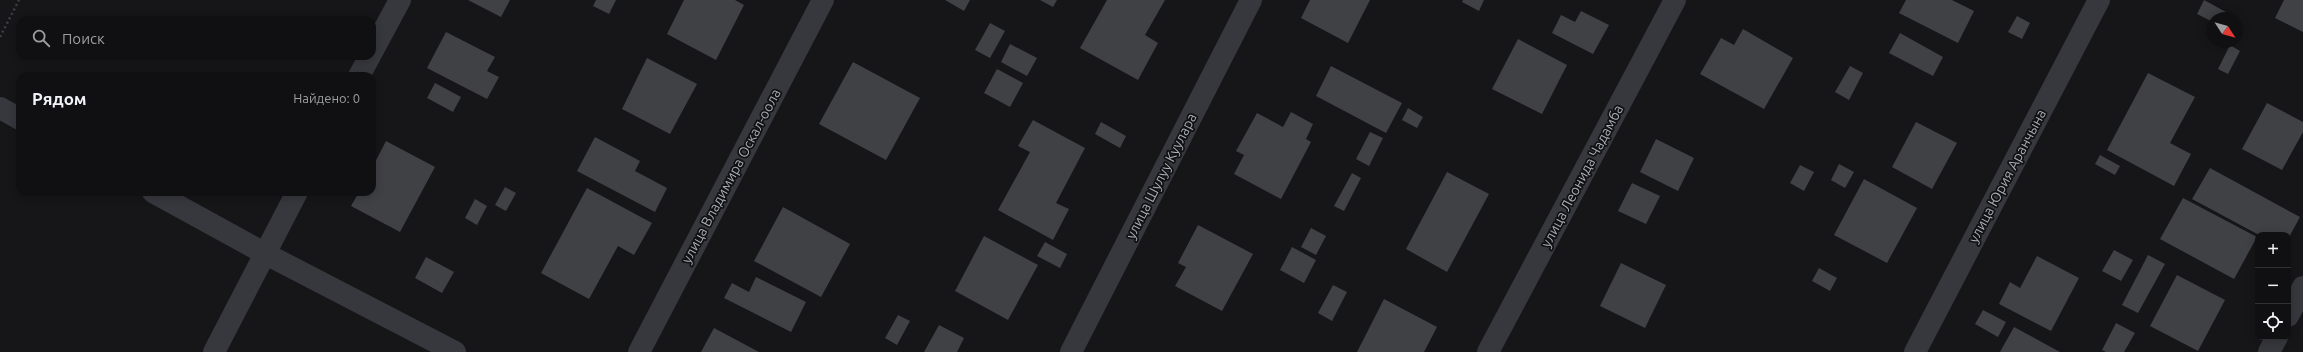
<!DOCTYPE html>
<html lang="ru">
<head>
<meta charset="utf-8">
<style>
  :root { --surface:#101012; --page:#1e1e20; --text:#f1f3f6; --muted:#9c9d9f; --line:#303032 }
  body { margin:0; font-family:Ubuntu,sans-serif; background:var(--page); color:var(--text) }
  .controls { position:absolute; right:12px; bottom:12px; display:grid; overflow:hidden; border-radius:8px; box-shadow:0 2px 10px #0003 }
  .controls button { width:36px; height:36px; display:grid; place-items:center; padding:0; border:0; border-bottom:1px solid var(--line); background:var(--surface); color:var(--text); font:20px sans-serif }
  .compass { position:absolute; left:2207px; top:12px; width:36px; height:36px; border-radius:50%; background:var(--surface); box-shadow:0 2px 10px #0003; rotate:126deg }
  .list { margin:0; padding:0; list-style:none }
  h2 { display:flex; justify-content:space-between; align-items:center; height:52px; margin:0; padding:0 16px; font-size:17px }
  h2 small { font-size:13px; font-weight:400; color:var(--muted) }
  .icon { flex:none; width:22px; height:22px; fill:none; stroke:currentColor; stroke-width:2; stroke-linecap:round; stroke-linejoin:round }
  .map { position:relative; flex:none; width:2303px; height:352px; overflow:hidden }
  .search { position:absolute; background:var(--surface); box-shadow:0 2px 10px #0003; left:16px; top:16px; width:360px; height:44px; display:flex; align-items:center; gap:10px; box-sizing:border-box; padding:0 14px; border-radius:12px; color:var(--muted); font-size:15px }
  .panel { position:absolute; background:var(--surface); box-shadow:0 2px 10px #0003; left:16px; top:72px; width:360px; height:124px; border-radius:12px }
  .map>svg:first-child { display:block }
</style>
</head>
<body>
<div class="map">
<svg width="2303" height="352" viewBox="0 0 2303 352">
  <rect width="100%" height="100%" fill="#161618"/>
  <path fill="#404145" d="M468,0H510L501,17Z
    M596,0H616L609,14L593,6Z
    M684,0H735L744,5L716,60L667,34Z
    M945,0H970L964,11Z
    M1040,0H1057L1053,7Z
    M1107,0H1165L1145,35L1158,43L1138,80L1080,48Z
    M1310,0H1370L1348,43L1301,18Z
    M1463,0H1484L1479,11L1462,2Z
    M1906,0H1952L1974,11L1958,43L1899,13Z
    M2204,0L2226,12L2223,18H2213V22L2197,14Z
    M2284,0H2303V32L2275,18Z
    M1581,11L1609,25L1593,54L1552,33L1561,15L1575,22Z
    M2017,16L2030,23L2022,39L2008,32Z
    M990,23L1005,31L990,58L975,50Z
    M1743,29L1793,58L1764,109L1700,74L1721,38L1734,45Z
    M446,32L495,57L487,71L499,77L487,99L427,68Z
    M1900,33L1943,57L1933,76L1889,53Z
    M1518,39L1567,65L1542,114L1492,89Z
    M1010,44L1037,58L1027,76L1001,62Z
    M2230,45L2240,51L2228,74L2218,69Z
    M647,58L697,84L670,134L622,109Z
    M853,62L920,98L886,160L819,124Z
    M1331,66L1402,103L1386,133L1316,96Z
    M1850,66L1863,73L1849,100L1835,92Z
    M997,69L1023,83L1010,107L984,93Z
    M2148,73L2195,97L2170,143L2191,154L2174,186L2107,150Z
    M435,83L461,97L453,112L427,98Z
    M2267,103L2303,122V132L2282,170L2242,149Z
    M1408,108L1423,117L1417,128L1402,120Z
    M1291,112L1313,124L1306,139L1311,142L1281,199L1234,174L1244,155L1236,151L1257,113L1283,127Z
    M1033,120L1085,148L1056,203L1069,209L1053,240L998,210L1030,152L1018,146Z
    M1101,122L1126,136L1120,148L1095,134Z
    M1916,122L1957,143L1932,189L1892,167Z
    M1370,132L1383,138L1369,166L1356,159Z
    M595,137L640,161L635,171L667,188L655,212L577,171Z
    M1656,139L1694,158L1678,191L1640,172Z
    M386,141L435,167L400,232L351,206L359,192H372V168Z
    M2100,155L2120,166L2115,175L2095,164Z
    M1839,164L1854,172L1845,188L1831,180Z
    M1800,165L1814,172L1804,191L1790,183Z
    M2210,168L2300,217L2288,239V235H2259L2192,199Z
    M1447,172L1489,194L1447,272L1406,249Z
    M1352,173L1361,178L1344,211L1334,206Z
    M1864,179L1917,208L1887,263L1834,235Z
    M1632,183L1660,196L1646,224L1618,211Z
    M505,187L516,193L506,211L495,205Z
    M587,188L652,223L634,255L618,246L589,299L541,273Z
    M2183,198L2257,237L2234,279L2160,239Z
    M475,199L487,206L477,225L465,218Z
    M783,207L850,244L821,297L754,261Z
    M1198,225L1253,254L1222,311L1175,286L1186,267L1178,263Z
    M1311,228L1326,236L1316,255L1301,247Z
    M984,236L1038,265L1008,320L955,291Z
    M1045,242L1067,254L1060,268L1037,256Z
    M1292,247L1316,260L1304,283L1280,270Z
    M2114,250L2133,260L2121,281L2102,271Z
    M2148,255L2165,264L2138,313L2122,305Z
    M2037,256L2079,278L2051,331L1999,304L2010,282L2020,288Z
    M426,257L454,272L442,293L415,278Z
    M1621,263L1666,285L1645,328L1600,306Z
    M1819,268L1837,278L1830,291L1812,281Z
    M2177,275L2225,300L2198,351L2150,326Z
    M756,277L806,302L791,332L724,298L732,283L749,292Z
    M1333,285L1347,292L1332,321L1318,313Z
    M1384,299L1437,327L1424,352H1357Z
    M1983,310L2006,322L1998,337L1975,324Z
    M898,315L910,321L897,345L885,338Z
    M2116,323L2135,333L2124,352H2106L2102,350Z
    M939,325L964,338L957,352H924Z
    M2014,327L2060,352H2000Z
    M714,328L759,352H701Z"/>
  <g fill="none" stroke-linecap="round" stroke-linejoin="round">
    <path stroke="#3d3f44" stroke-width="2.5" stroke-dasharray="2 3" stroke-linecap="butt" d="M0,37L19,0"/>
    <path stroke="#37383d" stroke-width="22" d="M372,52L400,0
      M359,76L370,56
      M0,108L20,119
      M153,192L264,253L455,352
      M2288,316L2303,287
      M214,352L297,192
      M639,352L823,0
      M1071,352L1251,0
      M1488,352L1675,0
      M1915,352L2099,0
      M2269,352L2277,337"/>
  </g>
  <g text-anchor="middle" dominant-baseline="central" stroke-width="3.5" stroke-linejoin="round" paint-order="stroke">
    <g font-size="14" fill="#a8adb8" stroke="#111113">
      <text transform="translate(731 176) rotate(-62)">улица Владимира Оскал-оола</text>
      <text transform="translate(1161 176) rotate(-63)">улица Шулуу Куулара</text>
      <text transform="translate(1582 176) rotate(-62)">улица Леонида Чадамба</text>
      <text transform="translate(2007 176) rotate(-62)">улица Юрия Аранчына</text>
    </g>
  </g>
</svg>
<div class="controls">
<button>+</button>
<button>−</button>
<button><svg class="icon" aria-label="locate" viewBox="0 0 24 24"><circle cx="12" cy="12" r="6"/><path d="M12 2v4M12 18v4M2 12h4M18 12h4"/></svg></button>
</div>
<svg class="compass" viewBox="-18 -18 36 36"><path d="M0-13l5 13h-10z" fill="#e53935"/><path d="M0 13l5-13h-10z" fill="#9c9d9f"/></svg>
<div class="search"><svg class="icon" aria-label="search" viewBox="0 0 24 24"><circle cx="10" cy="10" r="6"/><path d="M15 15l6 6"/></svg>Поиск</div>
<section class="panel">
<h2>Рядом<small>Найдено: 0</small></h2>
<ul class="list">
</ul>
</section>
</div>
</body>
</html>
